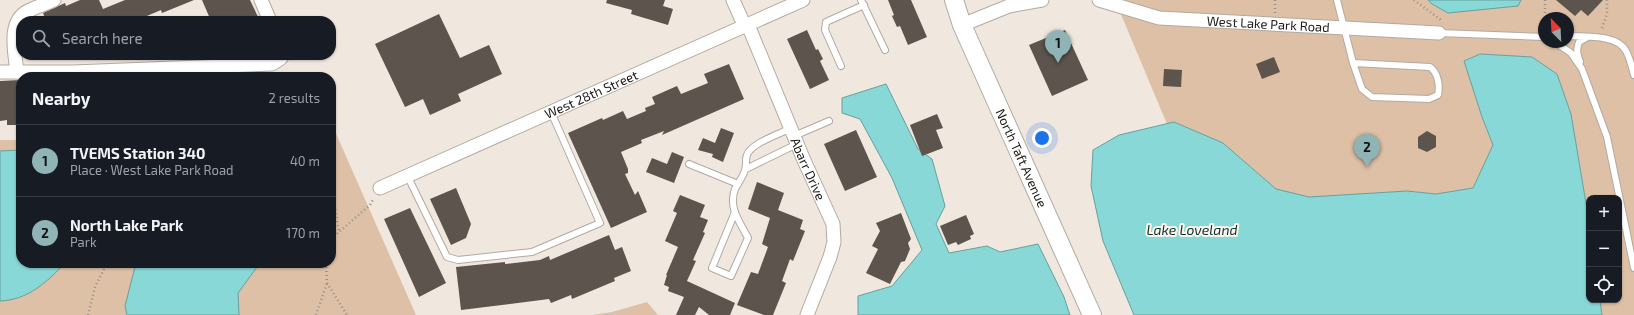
<!DOCTYPE html>
<html lang="en">
<head>
<meta charset="utf-8">
<style>
  :root { --surface:#171b24; --page:#20242c; --text:#f1f3f6; --muted:#9ea1a6; --line:#363941; --accent:#90b4b5 }
  body { margin:0; font-family:"Exo 2",sans-serif; background:var(--page); color:var(--text) }
  .controls { position:absolute; right:12px; bottom:12px; display:grid; overflow:hidden; border-radius:8px; box-shadow:0 1px 3px #0004 }
  .controls button { width:36px; height:36px; display:grid; place-items:center; padding:0; border:0; border-bottom:1px solid var(--line); background:var(--surface); color:var(--text); font:20px sans-serif }
  .compass { position:absolute; left:1538px; top:12px; width:36px; height:36px; border-radius:50%; background:var(--surface); box-shadow:0 1px 3px #0004; rotate:336deg }
  .you { position:absolute; left:1042px; top:138px; width:14px; height:14px; margin:-10px; border:3px solid #fff; border-radius:50%; background:#1a73e8; box-shadow:0 0 0 6px #1a73e833 }
  .badge { display:grid; place-items:center; width:26px; height:26px; border-radius:50%; background:var(--accent); color:#111; font-size:13px; font-weight:700 }
  .pin { position:absolute; translate:-50% -33px; filter:drop-shadow(0 1px 2px #0008) }
  .pin::after { content:''; position:absolute; top:21px; width:14px; height:12px; background:inherit; clip-path:polygon(0 0,100% 0,50% 100%) }
  .list { margin:0; padding:0; list-style:none }
  h2 { display:flex; justify-content:space-between; align-items:center; height:52px; margin:0; padding:0 16px; font-size:17px }
  h2 small { font-size:13px; font-weight:400; color:var(--muted) }
  .list li { display:grid; grid-template-columns:26px 1fr auto; gap:12px; align-items:center; box-sizing:border-box; height:72px; padding:0 16px; border-top:1px solid var(--line) }
  .list b { display:block; font-size:15px; white-space:nowrap }
  .list p { margin:0; font-size:13px; white-space:nowrap; color:var(--muted) }
  .list em { font-size:13px; font-style:normal; color:var(--muted) }
  .icon { flex:none; width:22px; height:22px; fill:none; stroke:currentColor; stroke-width:2; stroke-linecap:round; stroke-linejoin:round }
  .map { position:relative; flex:none; width:1634px; height:315px; overflow:hidden }
  .search { position:absolute; background:var(--surface); box-shadow:0 1px 3px #0004; left:16px; top:16px; width:320px; height:44px; display:flex; align-items:center; gap:10px; box-sizing:border-box; padding:0 14px; border-radius:16px; color:var(--muted); font-size:15px }
  .panel { position:absolute; background:var(--surface); box-shadow:0 1px 3px #0004; left:16px; top:72px; width:320px; height:196px; border-radius:16px }
  .map>svg:first-child { display:block }
</style>
</head>
<body>
<div class="map">
<svg width="1634" height="315" viewBox="0 0 1634 315">
  <rect width="100%" height="100%" fill="#f0e7df"/>
  <path fill="#ddc0a5" fill-rule="evenodd" d="M1115,0H1634V315H1602L1600,300H1619V198H1589V221L1571,114L1557,74L1532,57L1480,54L1465,61L1482,117L1493,145L1473,188L1436,194L1407,191L1309,197L1276,189L1223,143L1174,122L1167,124ZM1544,18H1568V42H1544Z
    M331,129H334L416,315H0V140H21V263H331Z
    M647,302L658,315H592L612,312Z"/>
  <path fill="#87d8d6" stroke="#689f9d" d="M1428,0H1521L1518,6L1448,13L1432,4Z
    M1480,54L1532,57L1557,74L1571,114L1589,221V300H1600L1602,315H1134L1103,241L1091,186L1093,150L1119,135L1174,122L1223,143L1276,189L1309,197L1407,191L1436,194L1473,188L1493,145L1482,117L1464,61Z
    M886,84L918,149L932,159L945,206L936,224L949,253L987,246L1000,252L1038,244L1064,297L1070,315H858V296L892,286L922,250L892,178L860,119L842,113V98Z
    M21,150V263H65C47,282 28,300 0,301V151Z
    M136,263H260L238,293L239,315H127L125,306Z"/>
  <path fill="#5c544d" d="M80,0H99L103,9L125,0H194L162,13L161,10L135,21H46L43,13L65,3L66,6Z
    M202,0H250L260,21H211Z
    M607,0H665L663,6L673,9L668,25L631,14L632,10L606,3Z
    M888,0H911L927,37L908,45L900,26L897,27L892,16L894,15Z
    M1556,0H1603L1588,16L1581,10L1575,16Z
    M439,14L460,58L489,45L502,74L458,94L461,101L430,115L423,99L405,107L375,44Z
    M807,30L816,50L818,49L823,59L820,61L829,80L810,89L787,39Z
    M1065,30L1088,80L1052,96L1029,45Z
    M1274,57L1280,72L1262,79L1256,64Z
    M729,64L744,99L662,135L664,131L641,140L642,143L621,152L628,169V173L625,174L635,195L638,191L647,212L611,228L568,133L602,118L603,120L623,111L627,119L646,111L645,108L655,104L652,97L677,86L681,94L708,83L704,74Z
    M1164,69L1182,70L1181,87L1163,86Z
    M20,80L21,125H7V120L0,121V81Z
    M937,114L943,128L936,130L943,148L922,156L910,125Z
    M721,128L734,133L723,162L712,157L713,154L698,150L703,138L715,143Z
    M856,130L877,177L845,191L824,144Z
    M1427,131L1436,136V147L1427,152L1418,148V137Z
    M672,152L684,157L674,183L646,172L652,158L667,164Z
    M757,182L784,193L778,210L803,220L800,229L805,231L793,261L790,259L782,281L786,283L773,315H764L737,305L751,272L758,274L768,247L762,244L770,218L748,209Z
    M456,188L471,224L466,238L451,245L430,199Z
    M680,195L705,205L700,217L708,220L703,232L705,233L693,260L696,261L687,281L735,303L730,315H709L699,307L695,315H676L684,297L668,291L669,287L664,285L667,275H666L678,247L665,241L677,213L673,211Z
    M410,208L446,283L419,297L384,219Z
    M901,213L911,239L908,243L910,249L905,261L901,262L890,284L866,273L878,249L872,246L880,231L876,223Z
    M966,215L974,234L970,236L971,239L958,245L956,242L948,245L940,226Z
    M609,235L615,250L622,247L631,271L614,278L615,281L572,299L571,295L551,303L549,299L461,310L456,267L505,262V264L540,260L549,256L550,260Z"/>
  <g fill="none" stroke-linecap="round" stroke-linejoin="round">
    <defs>
      <path id="service" d="M861,0L885,50
        M1337,0L1353,63L1362,89L1372,97L1429,99L1438,95C1440,85 1438,73 1430,67L1353,63
        M1439,33L1544,37
        M1568,36C1585,37 1617,34 1626,51C1630,58 1632,68 1634,75
        M1555,42L1571,53L1582,69L1607,137L1634,268
        M1580,62C1577,54 1576,50 1579,42L1588,37
        M841,66L825,30L826,22L864,5
        M794,136L829,121
        M689,164L738,184
        M746,169L797,144
        M407,175L447,257L458,260L532,252L600,223L551,112
        M735,212L712,268L731,276L748,238C740,222 728,208 735,189C738,183 743,177 745,170C747,165 745,159 747,155C751,143 780,134 791,128"/>
      <g id="minor">
        <path d="M261,0L270,21"/>
        <path d="M733,0L745,27"/>
        <path id="s1" d="M1099,0L1159,18L1439,33"/>
        <path id="s2" d="M748,25L803,158L833,224L834,242L830,257L807,315"/>
        <path d="M962,25L1009,6L1042,0"/>
        <path d="M0,72H73L272,64L280,59L283,55"/>
        <path d="M17,72C15,52 7,22 28,11C36,7 46,4 54,0"/>
        <path id="s3" d="M380,188L803,0"/>
      </g>
      <g id="secondary">
        <path id="s4" d="M954,0L962,25L1092,315"/>
      </g>
    </defs>
    <use href="#service" stroke="#b2aaa2" stroke-width="8"/>
    <use href="#minor" stroke="#b2aaa2" stroke-width="15"/>
    <use href="#secondary" stroke="#b2aaa2" stroke-width="20"/>
    <path stroke="#96908a" stroke-width="2.5" stroke-dasharray="1 3" stroke-linecap="butt" d="M1414,0L1441,20
      M1545,0V18
      M1275,13V0
      M1602,28L1607,14V0
      M331,199L334,201L339,232
      M331,239L370,205L374,198
      M326,263L327,283L347,315
      M88,315L95,287L107,263
      M316,315L327,283"/>
    <use href="#service" stroke="#fff" stroke-width="6"/>
    <use href="#minor" stroke="#fff" stroke-width="13"/>
    <use href="#secondary" stroke="#fff" stroke-width="18"/>
  </g>
  <g text-anchor="middle" dominant-baseline="central" stroke-width="4" stroke-linejoin="round" paint-order="stroke">
    <g font-size="13" fill="#1e1b18" stroke="#fdf4ec">
      <text stroke="none"><textPath href="#s1" startOffset="172">West Lake Park Road</textPath></text>
      <text stroke="none"><textPath href="#s3" startOffset="231">West 28th Street</textPath></text>
      <text stroke="none"><textPath href="#s4" startOffset="172">North Taft Avenue</textPath></text>
      <text stroke="none"><textPath href="#s2" startOffset="156">Abarr Drive</textPath></text>
    </g>
    <g font-size="14" font-style="italic" fill="#0b3333" stroke="#fdf4ec">
      <text x="1192" y="229">Lake Loveland</text>
    </g>
  </g>
</svg>
<div class="controls">
<button>+</button>
<button>−</button>
<button><svg class="icon" aria-label="locate" viewBox="0 0 24 24"><circle cx="12" cy="12" r="6"/><path d="M12 2v4M12 18v4M2 12h4M18 12h4"/></svg></button>
</div>
<svg class="compass" viewBox="-18 -18 36 36"><path d="M0-13l5 13h-10z" fill="#e53935"/><path d="M0 13l5-13h-10z" fill="#9ea1a6"/></svg>
<div class="you"></div>
<div class="pin badge" style="left:1058px;top:63px">1</div>
<div class="pin badge" style="left:1367px;top:167px">2</div>
<div class="search"><svg class="icon" aria-label="search" viewBox="0 0 24 24"><circle cx="10" cy="10" r="6"/><path d="M15 15l6 6"/></svg>Search here</div>
<section class="panel">
<h2>Nearby<small>2 results</small></h2>
<ul class="list">
<li><span class="badge">1</span><div><b>TVEMS Station 340</b><p>Place · West Lake Park Road</p></div><em>40 m</em></li>
<li><span class="badge">2</span><div><b>North Lake Park</b><p>Park</p></div><em>170 m</em></li>
</ul>
</section>
</div>
</body>
</html>
